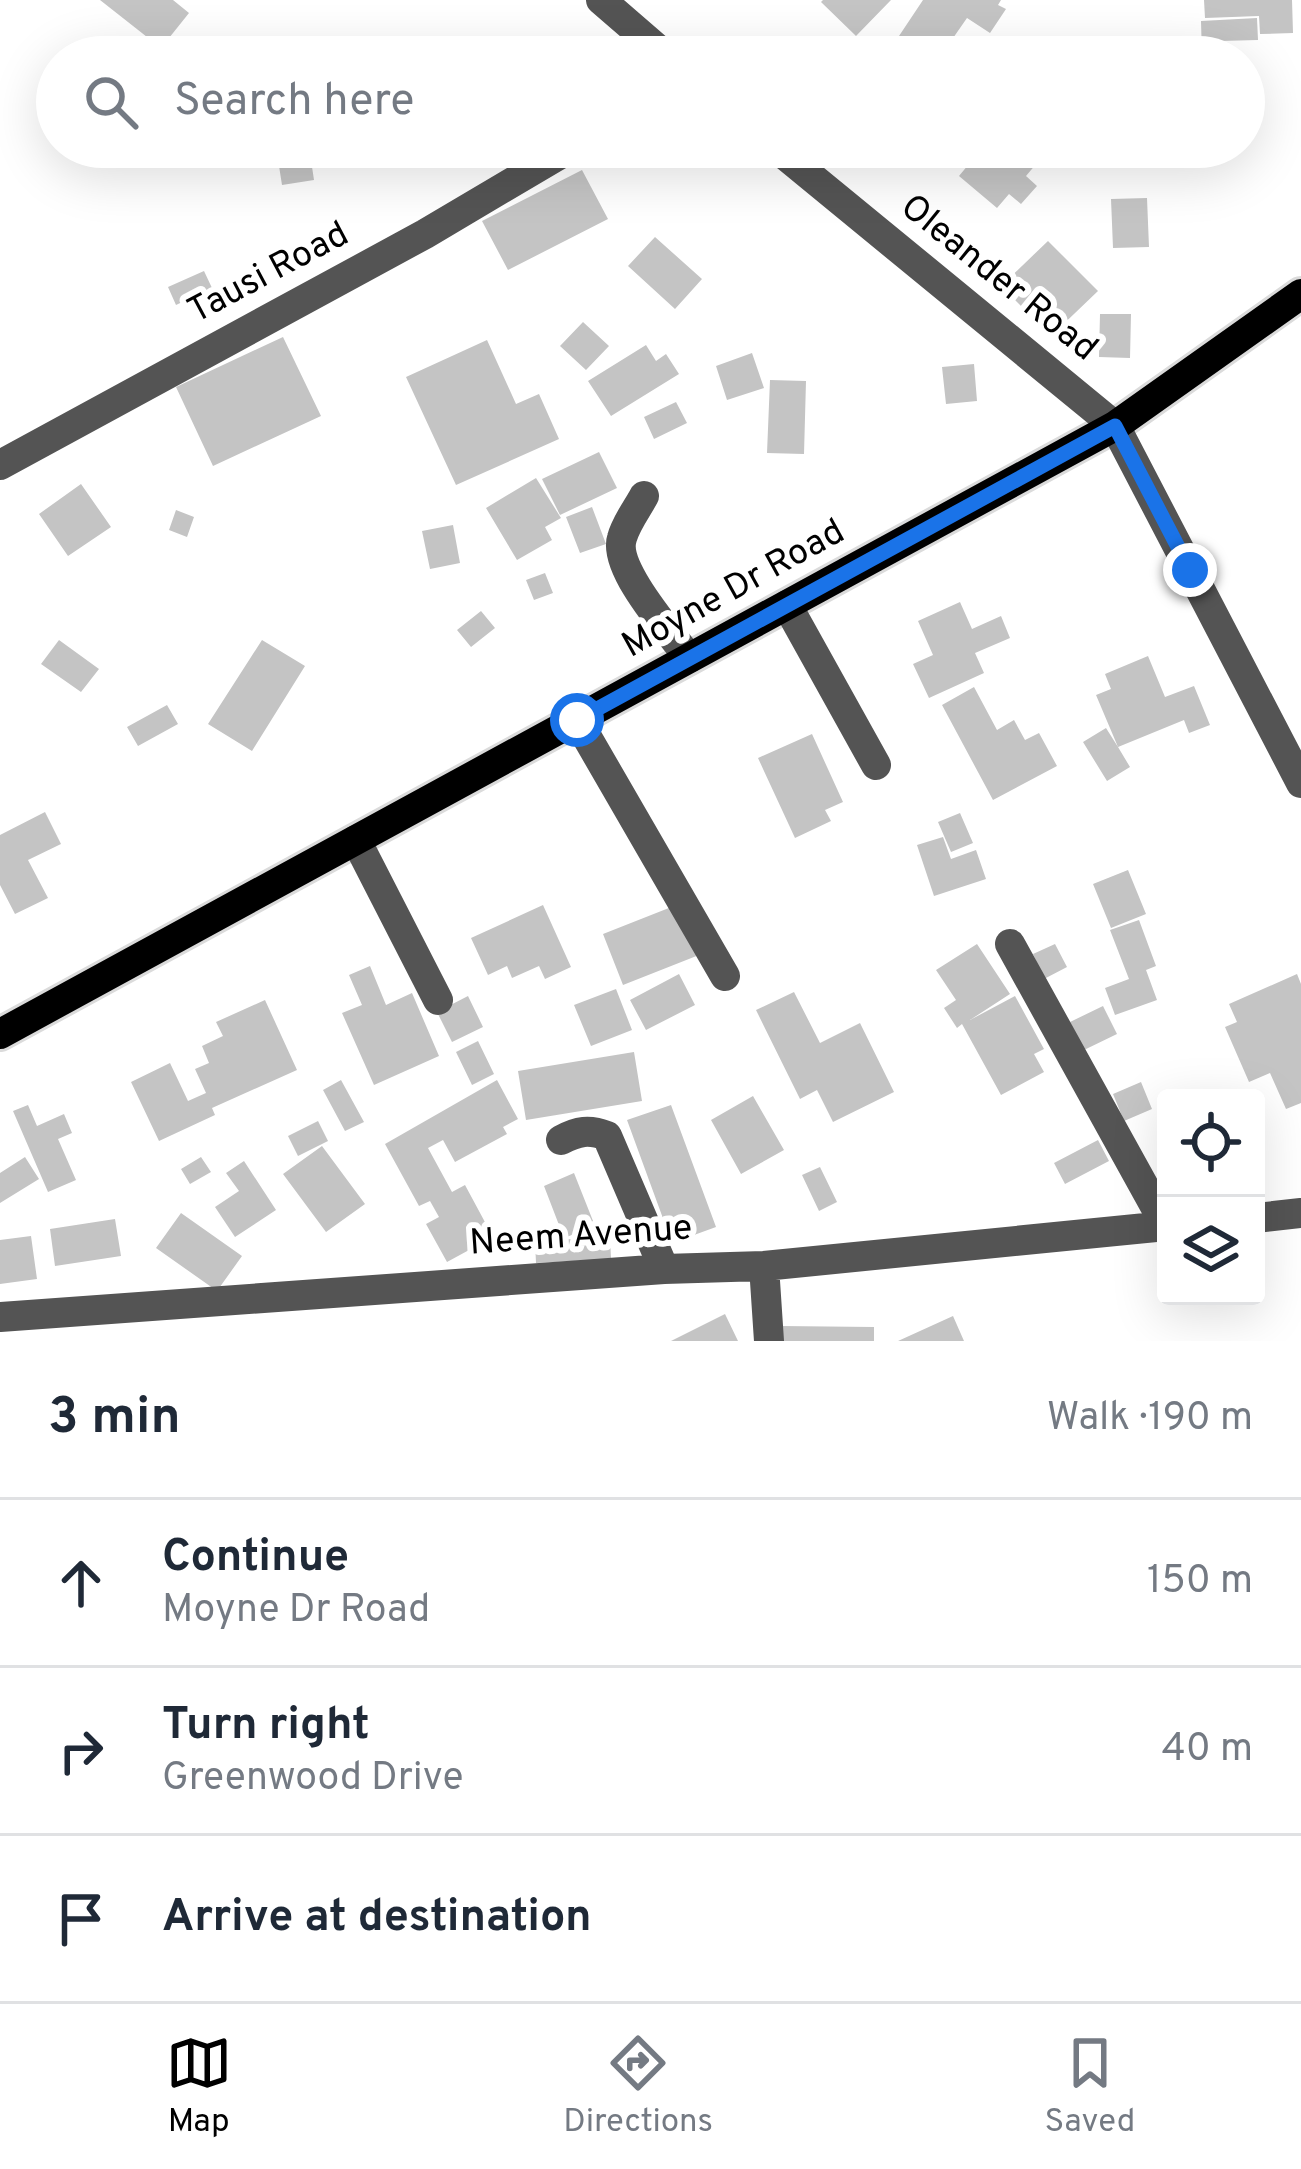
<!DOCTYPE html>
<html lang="en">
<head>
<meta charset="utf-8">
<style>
  :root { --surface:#fff; --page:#f2f2f3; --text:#1f2937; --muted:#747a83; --line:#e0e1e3; --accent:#000 }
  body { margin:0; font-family:Overpass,sans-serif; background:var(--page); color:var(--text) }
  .controls { position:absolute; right:36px; bottom:36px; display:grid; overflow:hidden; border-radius:12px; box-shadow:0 12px 48px #0002 }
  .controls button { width:108px; height:108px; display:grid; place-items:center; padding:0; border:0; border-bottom:3px solid var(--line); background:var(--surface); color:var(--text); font:60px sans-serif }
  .stop { position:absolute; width:36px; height:36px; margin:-27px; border:9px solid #1a73e8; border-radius:50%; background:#fff }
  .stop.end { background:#1a73e8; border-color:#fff; box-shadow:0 3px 12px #0008 }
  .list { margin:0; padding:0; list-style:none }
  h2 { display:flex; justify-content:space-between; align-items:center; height:156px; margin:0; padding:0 48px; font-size:51px }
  h2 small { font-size:39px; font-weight:400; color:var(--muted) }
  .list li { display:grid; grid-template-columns:78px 1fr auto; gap:36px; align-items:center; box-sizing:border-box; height:168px; padding:0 48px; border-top:3px solid var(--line) }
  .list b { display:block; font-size:45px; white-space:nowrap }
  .list p { margin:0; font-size:39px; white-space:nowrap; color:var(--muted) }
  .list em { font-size:39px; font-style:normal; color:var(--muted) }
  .icon { flex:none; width:66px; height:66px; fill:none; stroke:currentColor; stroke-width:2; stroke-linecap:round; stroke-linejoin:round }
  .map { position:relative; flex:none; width:1301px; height:1341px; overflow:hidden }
  .search { position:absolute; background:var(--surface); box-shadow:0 12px 48px #0002; left:36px; right:36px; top:36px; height:132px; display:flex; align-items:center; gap:30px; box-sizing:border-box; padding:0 42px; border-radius:66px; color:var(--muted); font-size:45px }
  .sheet { height:660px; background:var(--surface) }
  nav { display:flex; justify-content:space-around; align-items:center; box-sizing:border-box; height:168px; border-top:3px solid var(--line); background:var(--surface); font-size:33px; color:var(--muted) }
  nav a { display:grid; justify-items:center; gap:6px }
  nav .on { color:var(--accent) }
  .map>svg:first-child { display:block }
</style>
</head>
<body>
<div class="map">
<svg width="1301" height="1341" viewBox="0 0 1301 1341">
  <rect width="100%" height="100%" fill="#fff"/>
  <path fill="#c4c4c4" d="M100,0H173L189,13L161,48Z
    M823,0H891L856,36L821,2Z
    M923,0H1001L998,5L1006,9L990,33L967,18L951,41L970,54L968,57H885Z
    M1204,0H1292L1293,33L1260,34L1259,16L1205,18Z
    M1257,18L1258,40L1220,41L1221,57H1202L1201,21Z
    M127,38L133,49L119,57H107L104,51Z
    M276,147H309L314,180L282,185Z
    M983,147H1031L1042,157L1026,176L1037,186L1021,204L1009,194L997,208L959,176Z
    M1108,147H1190V164L1108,166Z
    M582,170L608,219L508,270L482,221Z
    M1147,198L1149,247L1113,248L1111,199Z
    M655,237L702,279L675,309L628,266Z
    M1048,241L1098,291L1051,336L1001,286Z
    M204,271L212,288L176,305L168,287Z
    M1100,314H1131L1130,358L1099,357Z
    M583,322L609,346L586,370L560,346Z
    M283,337L321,416L213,466L176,387Z
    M487,340L516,404L539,394L559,439L456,485L406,377Z
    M646,345L656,361L666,354L679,374L611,416L588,381Z
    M752,353L764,388L727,400L716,366Z
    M974,364L977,401L946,404L942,367Z
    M770,380L806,381L804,454L767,453Z
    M676,402L687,423L654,439L644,417Z
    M599,452L617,488L560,515L542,479Z
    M536,478L561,518L545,527L552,540L517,560L486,508Z
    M81,484L111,527L68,556L39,514Z
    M592,507L606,544L580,553L566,517Z
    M176,510L194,517L187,537L169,530Z
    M453,525L460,563L430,569L422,531Z
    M545,573L553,593L534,600L526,580Z
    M960,602L972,629L1001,616L1010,638L975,653L984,673L929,698L913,664L933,655L918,621Z
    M481,611L495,628L471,647L457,630Z
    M59,640L99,669L81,692L41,664Z
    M262,640L305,666L252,751L208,724Z
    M1148,656L1165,697L1194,686L1210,725L1189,733L1184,720L1118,747L1130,767L1107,781L1083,742L1106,728L1118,747L1096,695L1111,689L1105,674Z
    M974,687L997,730L1014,720L1025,740L1039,733L1057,766L993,800L942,705Z
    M167,705L178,724L138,746L127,727Z
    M812,734L843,802L825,810L831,821L795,838L758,758Z
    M45,812L61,844L28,860L48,898L15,914L0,885V835Z
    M960,813L973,843L951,852L938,822Z
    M943,837L951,859L976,850L986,879L934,896L917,845Z
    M1128,870L1146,914L1111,928L1093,884Z
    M679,904L699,955L623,985L603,934Z
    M543,905L571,967L545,979L539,966L512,978L507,966L488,975L471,938Z
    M1139,920L1156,966L1146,970L1157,1000L1115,1015L1105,988L1129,979L1110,930Z
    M977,944L1010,994L970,1020L1015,996L1044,1049L1034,1054L1044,1072L1001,1095L962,1024L957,1028L944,1008L956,1000L936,970Z
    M1055,944L1067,967L1044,979L1033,954Z
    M370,966L386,1005L412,993L439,1056L374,1085L342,1013L362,1005L349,975Z
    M679,974L695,1005L646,1030L630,1000Z
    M1297,974L1301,984V1103L1286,1109L1270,1073L1249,1082L1225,1027L1237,1022L1229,1004Z
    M616,989L632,1030L591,1046L574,1005Z
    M794,992L820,1043L860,1023L894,1092L833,1122L817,1090L800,1099L756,1010Z
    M468,996L483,1027L452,1042L437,1012Z
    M265,1000L297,1070L212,1108L215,1115L159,1141L131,1082L170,1063L188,1101L206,1093L195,1069L209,1063L202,1046L223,1036L216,1022Z
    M1103,1006L1117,1034L1084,1050L1070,1022Z
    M478,1041L494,1074L472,1085L456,1052Z
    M634,1052L642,1101L526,1120L518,1071Z
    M341,1080L364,1122L345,1131L323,1090Z
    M497,1080L518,1119L503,1127L507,1134L455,1162L443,1140L428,1148L452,1192L465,1185L493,1237L447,1262L426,1224L439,1217L430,1201L419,1206L385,1144Z
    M1141,1082L1152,1109L1124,1121L1113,1094Z
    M753,1096L784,1150L741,1174L711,1120Z
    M28,1105L37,1126L64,1114L72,1133L58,1139L76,1180L48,1192L13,1111Z
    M671,1105L716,1227L672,1243L627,1120Z
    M318,1121L328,1141L298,1156L288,1136Z
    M1098,1140L1109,1161L1065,1184L1054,1163Z
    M322,1146L365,1204L326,1232L283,1174Z
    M25,1157L39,1179L0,1203V1173Z
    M201,1157L211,1172L190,1184L181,1169Z
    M244,1161L276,1210L235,1237L215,1207L239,1191L226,1173Z
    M820,1167L837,1202L819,1211L802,1175Z
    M574,1173L595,1226L564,1238L544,1186Z
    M181,1213L242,1256L217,1291L156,1248Z
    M115,1219L121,1256L55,1266L50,1229Z
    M31,1236L37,1279L0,1284V1240Z
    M610,1237L611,1259L536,1263L535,1241Z
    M725,1314L738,1341H671Z
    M953,1316L964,1341H898Z
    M780,1326L874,1327V1341H780Z"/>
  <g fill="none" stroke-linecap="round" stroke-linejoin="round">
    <defs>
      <path id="major" d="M0,1034L1115,426L1301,294"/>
    </defs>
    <use href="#major" stroke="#dbdbdb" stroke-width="36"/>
    <path stroke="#545454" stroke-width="30" d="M601,0L667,57
      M775,147L1115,426L1301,783
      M0,465L425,234L572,147
      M644,496C637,509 626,523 622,538C612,568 671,633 689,658
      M787,605L876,765
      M577,720L725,976
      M356,840L438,1000
      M1010,944L1166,1226
      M561,1140C578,1131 589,1129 607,1136L664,1269
      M1256,1218L1301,1213
      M764,1266L769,1341
      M0,1317L664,1269L764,1266L1166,1226"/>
    <use href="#major" stroke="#000" stroke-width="30"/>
  </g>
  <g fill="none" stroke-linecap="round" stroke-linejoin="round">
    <path stroke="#1a73e8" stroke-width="15" d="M577,720L1115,426L1190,570"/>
  </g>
  <g text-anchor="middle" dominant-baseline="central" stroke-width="12" stroke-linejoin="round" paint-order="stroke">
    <g font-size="36" fill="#000" stroke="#fff">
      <text transform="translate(269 274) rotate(-28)">Tausi Road</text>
      <text transform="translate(998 279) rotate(39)">Oleander Road</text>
      <text transform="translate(734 590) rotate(-29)">Moyne Dr Road</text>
      <text transform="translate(581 1237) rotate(-4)">Neem Avenue</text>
    </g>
  </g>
</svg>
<div class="controls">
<button><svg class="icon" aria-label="locate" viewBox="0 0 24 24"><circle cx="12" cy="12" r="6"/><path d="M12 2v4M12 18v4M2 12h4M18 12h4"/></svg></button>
<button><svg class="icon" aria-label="layers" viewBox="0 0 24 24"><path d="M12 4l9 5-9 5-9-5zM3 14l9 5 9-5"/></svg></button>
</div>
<div class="stop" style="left:577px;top:720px"></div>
<div class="stop end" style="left:1190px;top:570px"></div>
<div class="search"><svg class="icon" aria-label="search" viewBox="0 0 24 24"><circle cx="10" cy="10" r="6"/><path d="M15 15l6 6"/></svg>Search here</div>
</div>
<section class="sheet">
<h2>3 min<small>Walk · 190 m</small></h2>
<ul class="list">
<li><svg class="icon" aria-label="ahead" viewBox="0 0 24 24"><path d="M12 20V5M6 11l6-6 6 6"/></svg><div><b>Continue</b><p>Moyne Dr Road</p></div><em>150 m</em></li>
<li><svg class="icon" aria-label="right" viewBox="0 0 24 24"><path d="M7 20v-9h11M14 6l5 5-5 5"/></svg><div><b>Turn right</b><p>Greenwood Drive</p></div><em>40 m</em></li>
<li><svg class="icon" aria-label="arrive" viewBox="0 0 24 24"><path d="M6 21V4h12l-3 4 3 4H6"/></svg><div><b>Arrive at destination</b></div></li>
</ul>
</section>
<nav>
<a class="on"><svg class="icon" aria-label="map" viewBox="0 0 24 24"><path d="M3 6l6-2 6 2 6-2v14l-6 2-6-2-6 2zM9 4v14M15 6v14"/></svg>Map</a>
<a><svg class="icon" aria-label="directions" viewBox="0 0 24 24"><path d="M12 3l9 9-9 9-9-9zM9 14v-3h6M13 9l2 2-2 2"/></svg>Directions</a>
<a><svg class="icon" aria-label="saved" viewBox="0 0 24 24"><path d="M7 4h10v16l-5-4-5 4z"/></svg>Saved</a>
</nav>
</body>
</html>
